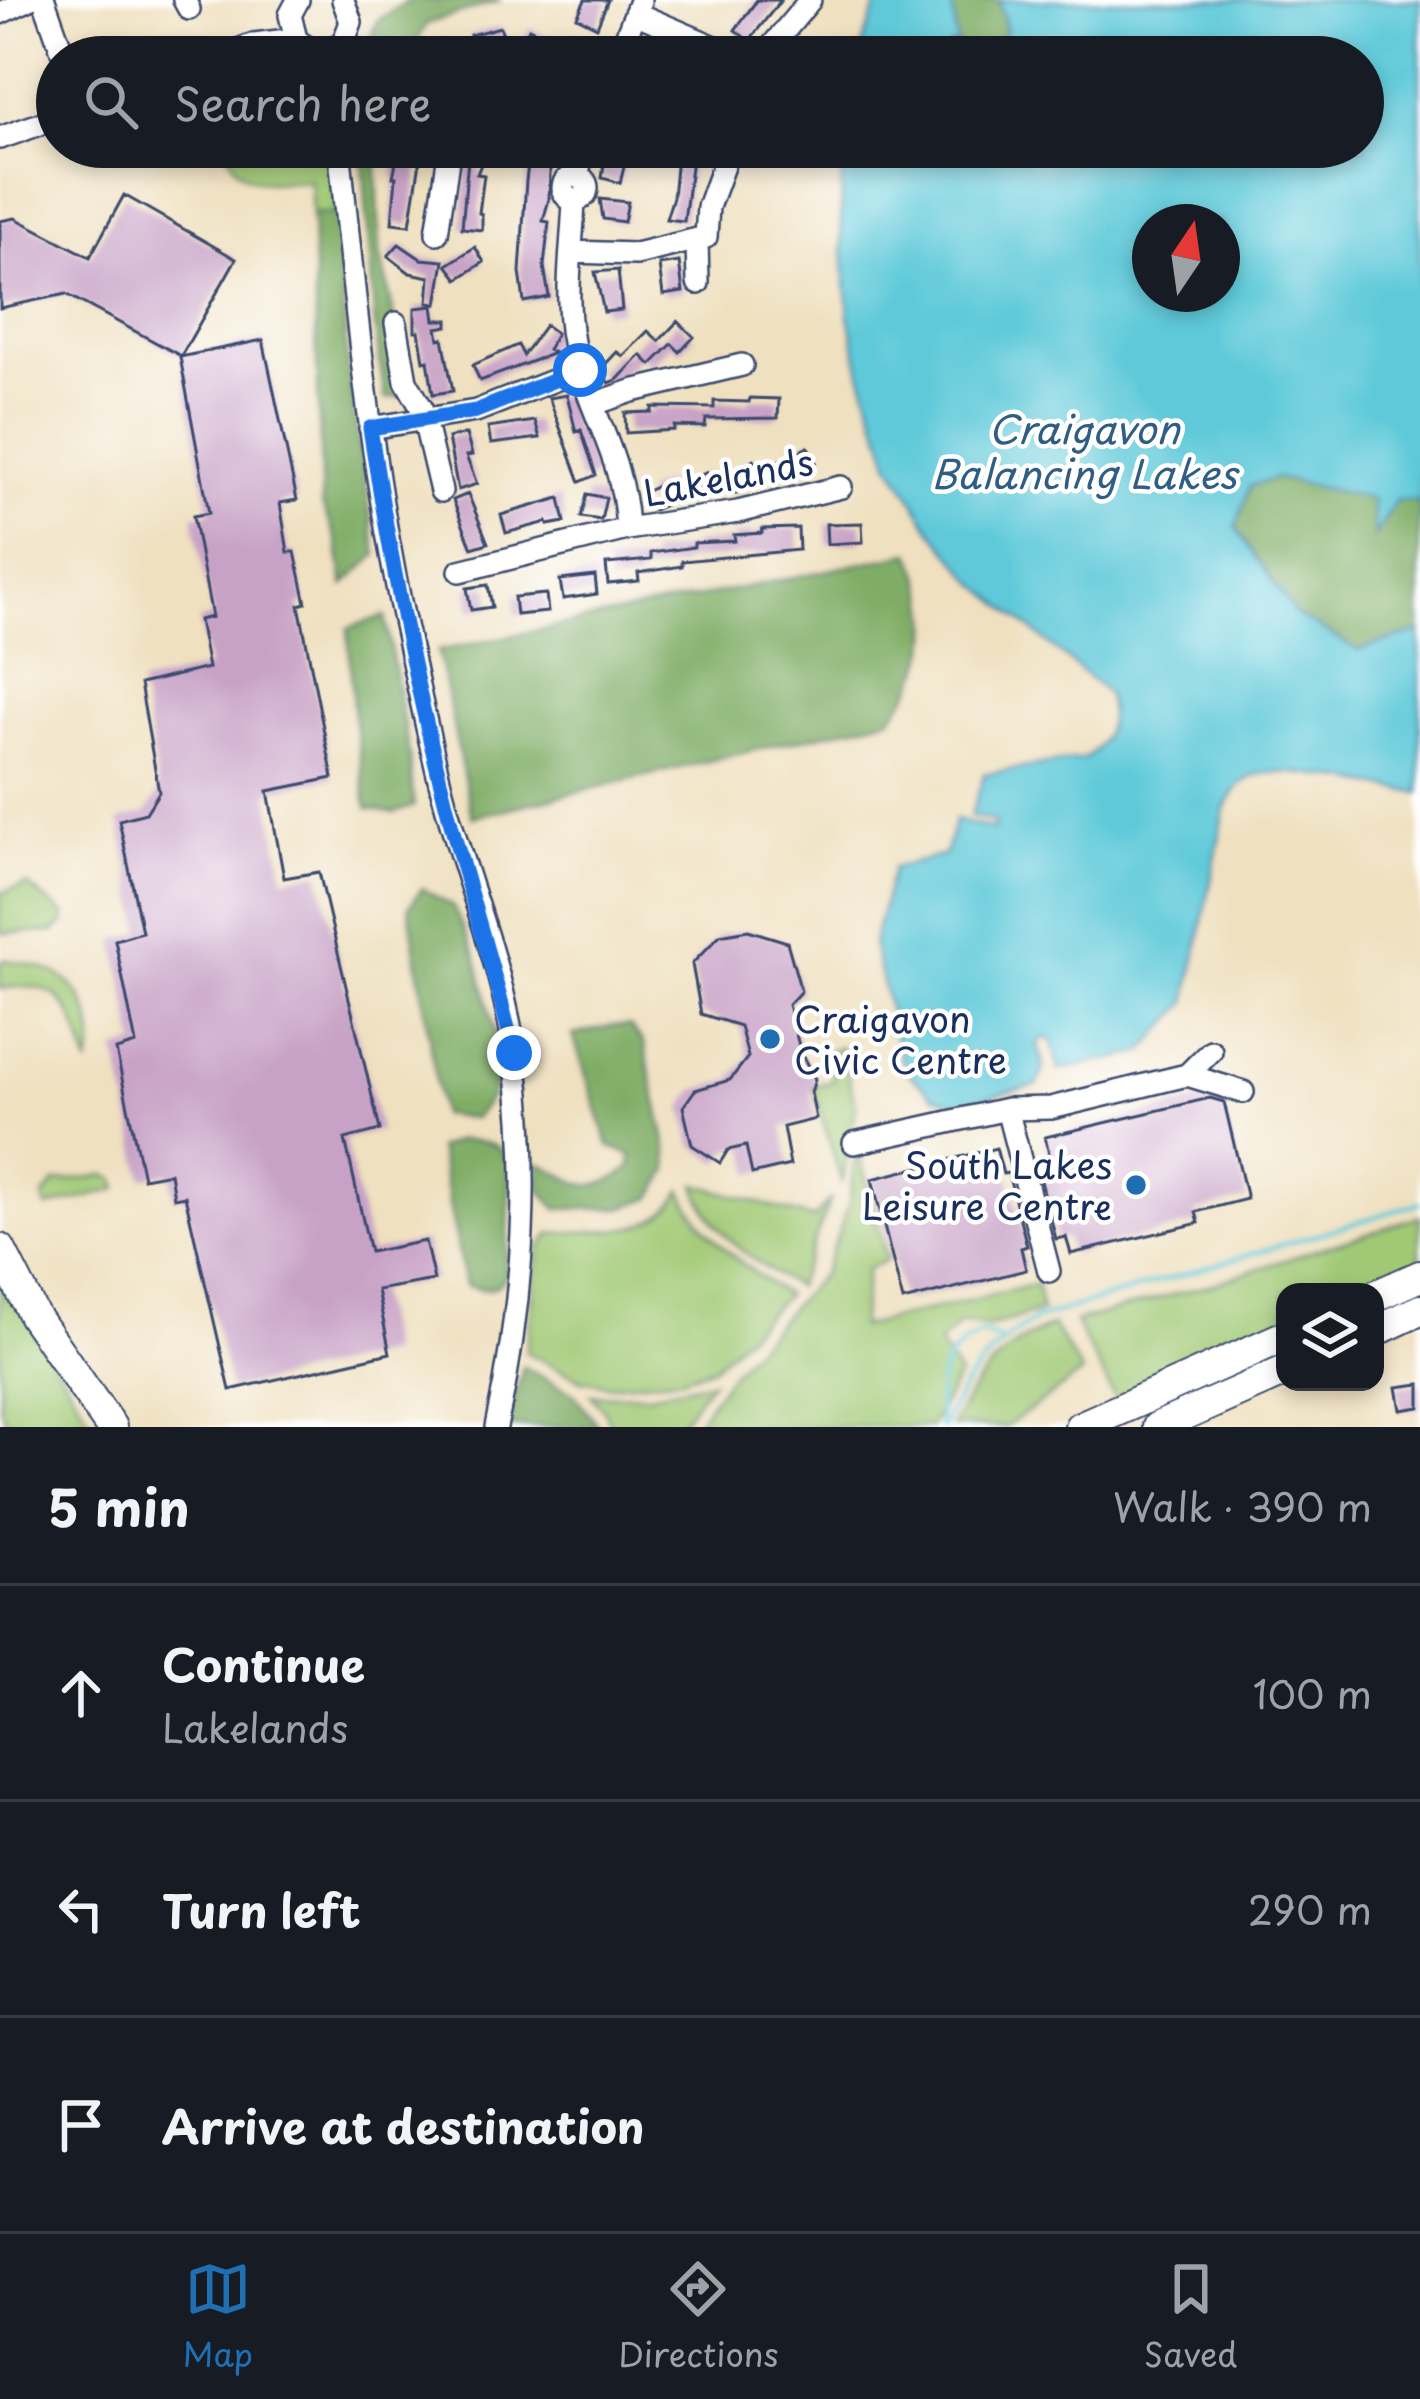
<!DOCTYPE html>
<html lang="en">
<head>
<meta charset="utf-8">
<style>
  :root { --surface:#171b24; --page:#242831; --text:#f1f3f6; --muted:#9ea1a6; --line:#363941; --accent:#1f6fb2 }
  body { margin:0; font-family:"Playpen Sans",sans-serif; background:var(--page); color:var(--text) }
  .controls { position:absolute; right:36px; bottom:36px; display:grid; overflow:hidden; border-radius:24px; box-shadow:0 6px 18px #0003 }
  .controls button { width:108px; height:108px; display:grid; place-items:center; padding:0; border:0; border-bottom:3px solid var(--line); background:var(--surface); color:var(--text); font:60px sans-serif }
  .compass { position:absolute; left:1132px; top:204px; width:108px; height:108px; border-radius:50%; background:var(--surface); box-shadow:0 6px 18px #0003; rotate:13deg }
  .stop { position:absolute; width:36px; height:36px; margin:-27px; border:9px solid #1a73e8; border-radius:50%; background:#fff }
  .stop.end { background:#1a73e8; border-color:#fff; box-shadow:0 3px 12px #0008 }
  .list { margin:0; padding:0; list-style:none }
  h2 { display:flex; justify-content:space-between; align-items:center; height:156px; margin:0; padding:0 48px; font-size:51px }
  h2 small { font-size:39px; font-weight:400; color:var(--muted) }
  .list li { display:grid; grid-template-columns:78px 1fr auto; gap:36px; align-items:center; box-sizing:border-box; height:216px; padding:0 48px; border-top:3px solid var(--line) }
  .list b { display:block; font-size:45px; white-space:nowrap }
  .list p { margin:0; font-size:39px; white-space:nowrap; color:var(--muted) }
  .list em { font-size:39px; font-style:normal; color:var(--muted) }
  .icon { flex:none; width:66px; height:66px; fill:none; stroke:currentColor; stroke-width:2; stroke-linecap:round; stroke-linejoin:round }
  .map { position:relative; flex:none; width:1420px; height:1427px; overflow:hidden }
  .search { position:absolute; background:var(--surface); box-shadow:0 6px 18px #0003; left:36px; right:36px; top:36px; height:132px; display:flex; align-items:center; gap:30px; box-sizing:border-box; padding:0 42px; border-radius:66px; color:var(--muted); font-size:45px }
  .sheet { height:804px; background:var(--surface) }
  nav { display:flex; justify-content:space-around; align-items:center; box-sizing:border-box; height:168px; border-top:3px solid var(--line); background:var(--surface); font-size:33px; color:var(--muted) }
  nav a { display:grid; justify-items:center; gap:6px }
  nav .on { color:var(--accent) }
  .map>svg:first-child { display:block }
</style>
</head>
<body>
<div class="map">
<svg width="1420" height="1427" viewBox="0 0 1420 1427">
  <rect width="100%" height="100%" fill="#fff"/>
  <filter id="ink" filterUnits="userSpaceOnUse"><feTurbulence type="fractalNoise" baseFrequency=".00833" numOctaves="2"/><feDisplacementMap in="SourceGraphic" scale="24" xChannelSelector="R" yChannelSelector="G"/><feConvolveMatrix kernelMatrix="1 2 1 2 8 2 1 2 1" color-interpolation-filters="sRGB"/></filter>
  <filter id="wash" filterUnits="userSpaceOnUse"><feTurbulence type="fractalNoise" baseFrequency=".004" numOctaves="4" result="noise"/><feDisplacementMap in="SourceGraphic" scale="48" xChannelSelector="R" yChannelSelector="G"/><feGaussianBlur stdDeviation="2.7" result="paint"/><feColorMatrix in="noise" values="0 0 0 0 0 0 0 0 0 0 0 0 0 0 0 0 0 1.4 0 .05"/><feComposite in="paint" operator="in"/></filter>
  <g filter="url(#wash)">
    <rect width="100%" height="100%" fill="#efe0bf"/>
    <path fill="#a1c975" stroke="#5e7c6a" stroke-width="3" d="M227,147H328L337,213L312,214L310,181C274,182 238,190 227,147Z
      M27,885L65,915L64,923L53,932L0,933V893Z
      M5,960C21,962 38,965 53,972C85,987 102,1033 88,1064C74,1013 64,976 0,989V962Z
      M841,1047L856,1107L842,1184L813,1086L833,1081L827,1051Z
      M857,1144L887,1260L867,1269L860,1327L1037,1284L1041,1311L989,1327L961,1323L939,1344L959,1375L930,1427H693L733,1371L823,1273L849,1205Z
      M106,1175L115,1179L118,1189L46,1208L43,1197L55,1183Z
      M696,1184L814,1219L831,1198L796,1287C753,1260 711,1236 696,1184Z
      M682,1190C704,1240 743,1265 786,1295L713,1367L682,1378L608,1385L582,1380L526,1352L539,1249L551,1234C598,1227 657,1241 682,1190Z
      M1420,1216V1261L1353,1292H1285V1323L1116,1400L1075,1322L1208,1285Z
      M0,1275L95,1427H9L0,1407Z
      M1053,1326L1082,1373L1006,1427H952C973,1380 1004,1344 1053,1326Z
      M711,1381L677,1427H611L604,1410L591,1395L649,1394Z"/>
    <path fill="#80ad66" stroke="#4e6e62" stroke-width="3" d="M409,0H501L426,24L409,57H364L377,21Z
      M952,0H999L1006,27L998,57L953,56L948,46Z
      M362,147H376L380,253L393,311L401,396L385,398L375,326Z
      M337,213L348,374L377,555L344,585L337,540L322,505L312,214Z
      M1277,478L1373,499L1419,500L1420,632L1358,650L1296,615L1236,528L1250,486Z
      M911,553C940,615 936,665 890,718L472,817L438,651Z
      M385,616L409,754L414,806L394,813L367,808L353,707L348,628Z
      M422,888L453,907L476,956L502,1063L491,1097L474,1118L441,1115L409,907Z
      M611,1026H630L644,1044L668,1151L669,1170L652,1198L621,1208L557,1209L539,1188V1163C582,1183 587,1199 631,1168L632,1155L609,1146L573,1035Z
      M459,1140C484,1141 500,1140 511,1165L506,1276C495,1293 483,1290 465,1285L438,1148Z
      M523,1367L573,1393L599,1427H508Z"/>
    <path fill="#5fc9d9" stroke="#3d7c9c" stroke-width="3" fill-rule="evenodd" d="M879,0H952L957,44L949,46L955,57H858Z
      M999,0H1420V522L1419,501L1396,500L1375,536L1372,499L1277,478L1250,486L1236,528L1296,615L1358,650L1420,632V793C1381,788 1291,765 1257,775C1240,780 1232,794 1225,809L1187,1003L1142,1053L1059,1070L1051,1039L1043,1038L1038,1045L1044,1068L1038,1085L959,1103L934,1096L909,1074L900,1056L873,944L893,868L945,855L955,820L994,829L995,822L971,816L984,774L1086,758C1108,741 1114,717 1106,692L975,582L931,529L891,464L861,373L849,316L841,230L842,147H1363V57H998L1006,27ZM1150,222H1222V294H1150Z"/>
    <g fill="none" stroke-linecap="round" stroke-linejoin="round">
      <path stroke="#5fc9d9" stroke-width="4.5" d="M940,1427C938,1380 937,1355 983,1333L1002,1342
        M943,1427C963,1379 992,1346 1036,1319L1420,1203"/>
    </g>
    <g id="blocks">
      <path fill="#c8a2c6" d="M585,0H608L597,27L577,17Z
        M757,0H781L749,41L735,30Z
        M500,27L508,45L476,53L470,35Z
        M529,28L555,41L548,57H521L519,49Z
        M645,37L660,43L691,57H658L639,48Z
        M399,147L422,149L410,225L392,223L396,177H393Z
        M469,147H488L477,174L484,175L479,213L482,214V230L462,228Z
        M535,147H551L549,199L543,221L549,222L544,266L549,297L524,302L520,272L526,181L530,149Z
        M607,147H629L620,183L602,178Z
        M678,147H699L692,159L684,221L666,219L673,197Z
        M124,195L236,259L181,356L66,294L0,308V221L15,218L90,257Z
        M600,199L628,202L624,222L603,219Z
        M399,244L421,259L444,261L437,304L428,303L430,277L410,273L388,256Z
        M475,247L484,262L458,279L447,265Z
        M679,262L683,292L663,295L659,265Z
        M618,270L622,310L604,312L595,272Z
        M433,306L435,320H448V326L437,328L439,339L443,338L453,391L433,394L428,360L424,361L419,331H415V308Z
        M678,321L694,337L680,352L672,344L651,365L641,355L617,380L609,383L598,372L617,352L623,356L648,331L659,341Z
        M545,325L556,333L548,350L554,353L480,381L473,365L518,345L523,355Z
        M263,340L297,500L280,503L288,552H295L306,603L299,605L333,778L268,791L284,878L319,872L380,1130L345,1139L370,1252L425,1241L434,1280L377,1290L390,1353L230,1390L185,1196L174,1198L170,1173L143,1178L116,1050L136,1044L115,940L142,932L119,820L146,813L159,792L140,684L208,668L199,620L212,617L193,516L209,513L180,357Z
        M567,395L576,432L581,430L596,475L580,482L549,398Z
        M750,398L779,399L778,418L706,419L705,427L674,426V430L626,433L625,413L652,412V407L714,408V401L749,402Z
        M535,421L540,438L491,444L488,428Z
        M466,434L472,455L466,456L477,484L458,490L448,438Z
        M808,447L816,462L788,476L780,460Z
        M754,460L763,479L736,493L726,474Z
        M707,472L715,487L689,501L686,496L653,510L645,492L666,482L670,492Z
        M468,494L488,543L472,548L453,500Z
        M587,494L606,498L601,520L581,517Z
        M560,498L565,522L548,525L547,522L506,533L501,515Z
        M862,523L863,542L827,544L826,524Z
        M798,528L799,550L682,561V566L638,573L639,581L608,584L606,564L651,560V553L694,547V543L735,541L734,535L762,533V529Z
        M595,576L597,594L563,599L560,580Z
        M488,585L492,607L471,610L467,588Z
        M546,594L548,612L516,615L514,597Z
        M748,930L787,942L801,991L788,1005L801,1053L815,1079L811,1093L816,1119L783,1127L790,1165L752,1174L746,1146L728,1150L720,1163L692,1145L683,1107L695,1090L730,1080L748,1057L740,1026L701,1014L692,964L720,935Z
        M1210,1098L1224,1102L1247,1199L1196,1212L1199,1223L1071,1254L1066,1237L1056,1239L1037,1166L1051,1162L1045,1137Z
        M996,1148L1003,1174L1008,1173L1027,1246L1021,1248L1026,1270L903,1301L872,1179Z
        M1420,1384V1407L1401,1410L1397,1387Z"/>
    </g>
  </g>
  <g filter="url(#ink)">
    <use href="#blocks" fill-opacity="0" stroke="#3b4a6d" stroke-width="3"/>
    <g fill="none" stroke-linecap="round" stroke-linejoin="round">
      <defs>
        <path id="minor" d="M44,0L64,57
          M184,0L189,9
          M298,0L290,15L296,39C310,52 323,54 340,44
          M0,13L28,0
          M635,13L738,57
          M339,54L351,22L343,0
          M220,57L254,44L296,39
          M618,57L640,1
          M763,57L810,0
          M0,138L57,118
          M339,147C356,310 371,473 407,634C419,690 430,747 445,802C468,886 504,970 515,1057C531,1182 523,1304 496,1427
          M563 188a12 12 0 1 1 24 0a12 12 0 1 1-24 0Z
          M576,176L586,147
          M574,201C572,253 562,308 577,359C594,422 624,460 627,529
          M437,233L450,147
          M697,240L698,283
          M571,252L636,254L706,237L708,207L730,147
          M396,323L406,381L421,407L441,491
          M594,404L632,391L742,365
          M370,428L476,411L580,370
          M460,571L627,529L738,512L841,487
          M1187,1075L1243,1092
          M1007,1109L1049,1271
          M854,1143L1007,1109L1051,1108L1187,1075L1211,1051"/>
        <path id="highway" d="M0,1249L34,1316L111,1427
          M1375,1296L1420,1276
          M1375,1331L1420,1310
          M1080,1427L1285,1336
          M1158,1427L1285,1371"/>
      </defs>
      <use href="#minor" stroke="#3b4a6d" stroke-width="26"/>
      <use href="#highway" stroke="#3b4a6d" stroke-width="34"/>
      <use href="#minor" stroke="#fff" stroke-width="21"/>
      <use href="#highway" stroke="#fff" stroke-width="30"/>
    </g>
  </g>
  <g fill="none" stroke-linecap="round" stroke-linejoin="round" filter="url(#ink)">
    <path stroke="#1a73e8" stroke-width="15" d="M514,1053C494,966 465,882 444,796C413,675 389,551 370,428L476,411L580,370"/>
  </g>
  <g fill="#1f6fb2" stroke="#fff" stroke-width="4.5">
    <circle cx="770" cy="1039" r="12"/>
    <circle cx="1136" cy="1185" r="12"/>
  </g>
  <g text-anchor="middle" dominant-baseline="central" stroke-width="9" stroke-linejoin="round" paint-order="stroke">
    <g font-size="36" fill="#1b2f5e" stroke="#fff">
      <text transform="translate(728 476) rotate(-11)">Lakelands</text>
    </g>
    <g font-size="36" fill="#1b2f5e" stroke="#fff" text-anchor="start">
      <text x="794" y="1018">Craigavon<tspan x="794" dy="41">Civic Centre</tspan></text>
      <text x="1112" y="1164" text-anchor="end">South Lakes<tspan x="1112" dy="41">Leisure Centre</tspan></text>
    </g>
    <g font-size="39" font-style="italic" fill="#2f5d83" stroke="#fff">
      <text x="1084" y="427">Craigavon<tspan x="1084" dy="45">Balancing Lakes</tspan></text>
    </g>
  </g>
</svg>
<div class="controls">
<button><svg class="icon" aria-label="layers" viewBox="0 0 24 24"><path d="M12 4l9 5-9 5-9-5zM3 14l9 5 9-5"/></svg></button>
</div>
<svg class="compass" viewBox="-18 -18 36 36"><path d="M0-13l5 13h-10z" fill="#e53935"/><path d="M0 13l5-13h-10z" fill="#9ea1a6"/></svg>
<div class="stop" style="left:580px;top:370px"></div>
<div class="stop end" style="left:514px;top:1053px"></div>
<div class="search"><svg class="icon" aria-label="search" viewBox="0 0 24 24"><circle cx="10" cy="10" r="6"/><path d="M15 15l6 6"/></svg>Search here</div>
</div>
<section class="sheet">
<h2>5 min<small>Walk · 390 m</small></h2>
<ul class="list">
<li><svg class="icon" aria-label="ahead" viewBox="0 0 24 24"><path d="M12 20V5M6 11l6-6 6 6"/></svg><div><b>Continue</b><p>Lakelands</p></div><em>100 m</em></li>
<li><svg class="icon" aria-label="left" viewBox="0 0 24 24"><path d="M17 20v-9H6M10 6l-5 5 5 5"/></svg><div><b>Turn left</b></div><em>290 m</em></li>
<li><svg class="icon" aria-label="arrive" viewBox="0 0 24 24"><path d="M6 21V4h12l-3 4 3 4H6"/></svg><div><b>Arrive at destination</b></div></li>
</ul>
</section>
<nav>
<a class="on"><svg class="icon" aria-label="map" viewBox="0 0 24 24"><path d="M3 6l6-2 6 2 6-2v14l-6 2-6-2-6 2zM9 4v14M15 6v14"/></svg>Map</a>
<a><svg class="icon" aria-label="directions" viewBox="0 0 24 24"><path d="M12 3l9 9-9 9-9-9zM9 14v-3h6M13 9l2 2-2 2"/></svg>Directions</a>
<a><svg class="icon" aria-label="saved" viewBox="0 0 24 24"><path d="M7 4h10v16l-5-4-5 4z"/></svg>Saved</a>
</nav>
</body>
</html>
